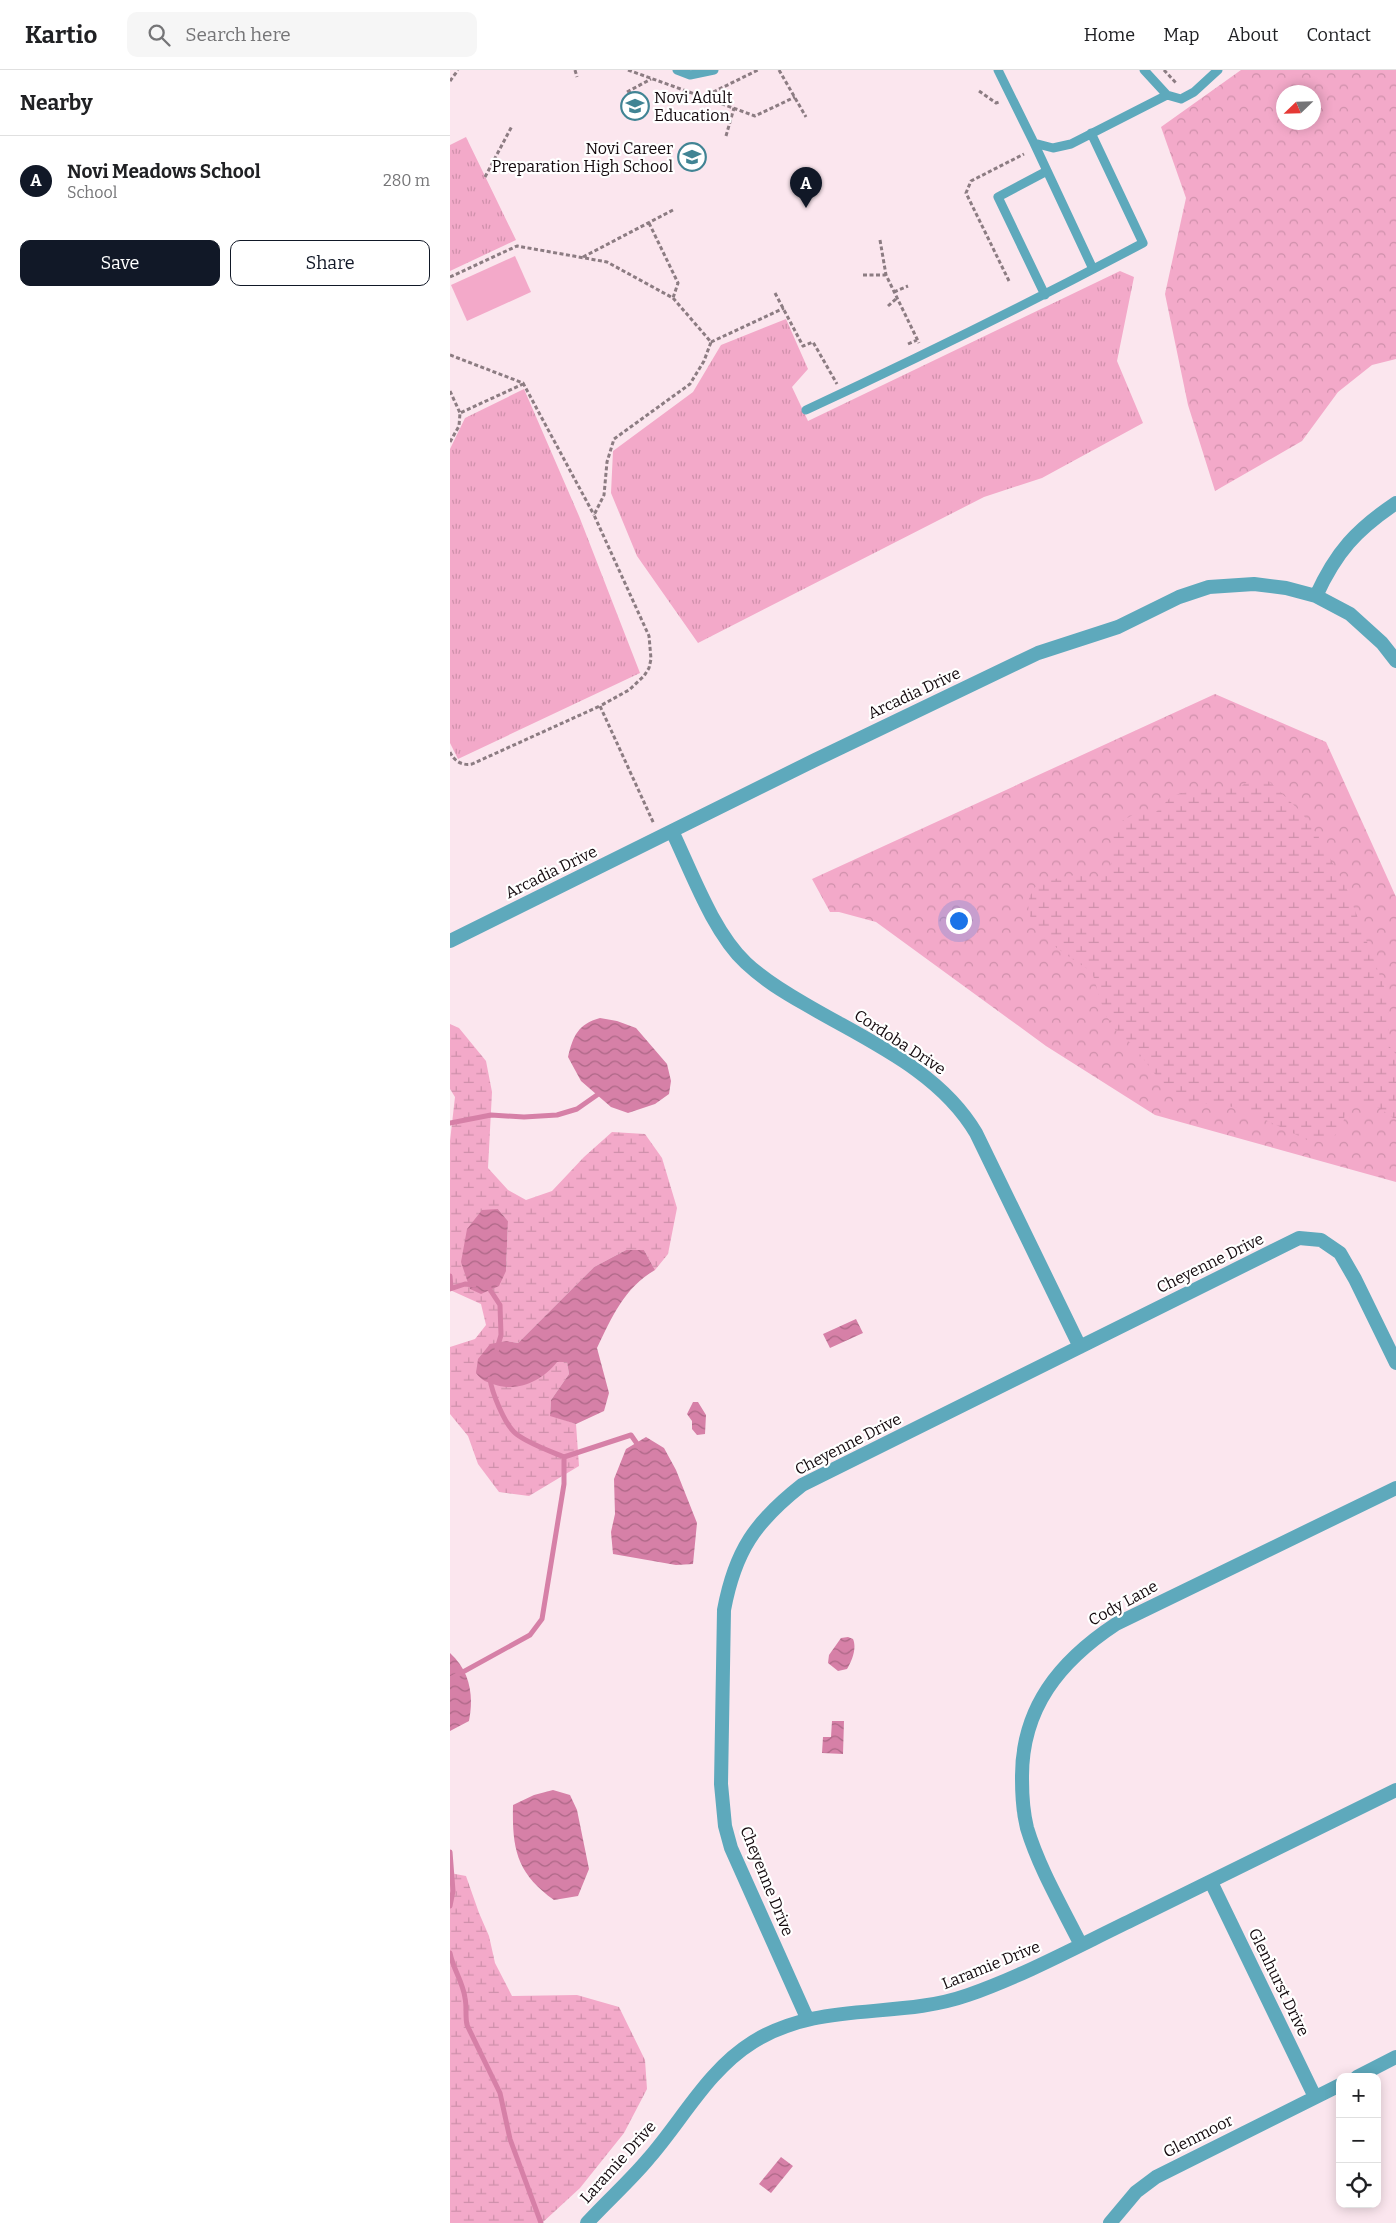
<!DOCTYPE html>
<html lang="en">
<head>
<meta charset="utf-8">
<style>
  :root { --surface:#fff; --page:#f6f6f6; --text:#202124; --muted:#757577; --line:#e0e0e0; --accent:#111827 }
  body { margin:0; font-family:Bitter,serif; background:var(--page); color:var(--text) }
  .controls { position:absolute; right:15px; bottom:15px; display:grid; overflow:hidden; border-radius:10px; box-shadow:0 2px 12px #0003 }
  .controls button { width:45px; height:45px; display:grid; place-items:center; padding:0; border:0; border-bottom:1px solid var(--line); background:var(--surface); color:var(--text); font:25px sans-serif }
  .compass { position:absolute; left:826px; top:15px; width:45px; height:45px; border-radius:50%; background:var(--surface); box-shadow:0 2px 12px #0003; rotate:247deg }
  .you { position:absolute; left:508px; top:850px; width:18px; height:18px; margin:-12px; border:4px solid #fff; border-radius:50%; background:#1a73e8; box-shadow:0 0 0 8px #1a73e833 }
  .badge { display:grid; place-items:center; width:32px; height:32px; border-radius:50%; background:var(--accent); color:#fff; font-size:16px; font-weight:700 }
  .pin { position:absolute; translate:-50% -41px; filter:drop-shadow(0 1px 2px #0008) }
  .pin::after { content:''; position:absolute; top:26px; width:18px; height:15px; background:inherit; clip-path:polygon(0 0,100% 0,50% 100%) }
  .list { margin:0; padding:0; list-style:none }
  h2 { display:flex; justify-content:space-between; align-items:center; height:65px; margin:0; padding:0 20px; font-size:21px }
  h2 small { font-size:16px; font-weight:400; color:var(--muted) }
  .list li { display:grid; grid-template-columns:32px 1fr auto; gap:15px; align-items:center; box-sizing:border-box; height:90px; padding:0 20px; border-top:1px solid var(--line) }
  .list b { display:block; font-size:19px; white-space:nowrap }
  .list p { margin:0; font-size:16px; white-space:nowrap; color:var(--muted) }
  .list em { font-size:16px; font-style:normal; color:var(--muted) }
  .actions { display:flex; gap:10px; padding:15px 20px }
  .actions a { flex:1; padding:11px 0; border:1px solid var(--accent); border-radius:10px; text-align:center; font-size:18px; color:var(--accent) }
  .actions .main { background:var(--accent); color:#fff }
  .icon { flex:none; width:28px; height:28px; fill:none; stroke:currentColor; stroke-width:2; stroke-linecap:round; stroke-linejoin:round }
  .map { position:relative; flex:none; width:946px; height:2153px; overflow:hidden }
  header { display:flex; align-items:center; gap:30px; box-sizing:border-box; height:70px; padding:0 25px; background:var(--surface); border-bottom:1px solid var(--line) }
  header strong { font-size:24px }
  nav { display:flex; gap:28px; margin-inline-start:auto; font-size:18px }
  .search { width:350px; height:45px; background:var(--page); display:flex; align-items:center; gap:12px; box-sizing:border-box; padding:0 18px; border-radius:10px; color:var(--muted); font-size:19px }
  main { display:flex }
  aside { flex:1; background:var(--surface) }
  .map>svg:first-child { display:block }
</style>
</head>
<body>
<header>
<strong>Kartio</strong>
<div class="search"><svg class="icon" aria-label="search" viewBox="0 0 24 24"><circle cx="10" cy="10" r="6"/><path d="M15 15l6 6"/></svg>Search here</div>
<nav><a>Home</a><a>Map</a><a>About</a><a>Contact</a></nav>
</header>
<main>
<aside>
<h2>Nearby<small></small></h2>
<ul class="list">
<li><span class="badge">A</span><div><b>Novi Meadows School</b><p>School</p></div><em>280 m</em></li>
</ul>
<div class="actions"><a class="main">Save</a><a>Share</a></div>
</aside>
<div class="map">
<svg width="946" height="2153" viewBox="0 0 946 2153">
  <defs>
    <pattern id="forest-crowns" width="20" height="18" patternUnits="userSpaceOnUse" patternTransform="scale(1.25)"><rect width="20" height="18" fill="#f3a9c9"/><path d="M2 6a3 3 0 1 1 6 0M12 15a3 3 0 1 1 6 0" fill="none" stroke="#cf90ab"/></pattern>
    <pattern id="wetland-marsh" width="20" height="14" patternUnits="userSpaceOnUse" patternTransform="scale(1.25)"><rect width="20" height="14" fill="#f3a9c9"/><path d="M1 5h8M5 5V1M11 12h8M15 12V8" fill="none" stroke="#cf90ab"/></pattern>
    <pattern id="park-tufts" width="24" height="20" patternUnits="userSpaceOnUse" patternTransform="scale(1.25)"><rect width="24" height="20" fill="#f3a9c9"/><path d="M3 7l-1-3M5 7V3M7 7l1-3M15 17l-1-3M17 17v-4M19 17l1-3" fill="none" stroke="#cf90ab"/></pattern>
    <pattern id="water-waves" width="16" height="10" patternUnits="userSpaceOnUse" patternTransform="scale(1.25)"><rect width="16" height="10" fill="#d680a7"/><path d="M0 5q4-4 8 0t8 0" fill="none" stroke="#ac6786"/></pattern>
  </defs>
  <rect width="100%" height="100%" fill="#fbe6ee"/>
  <path fill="url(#forest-crowns)" fill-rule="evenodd" d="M791,0H946V289L922,295L888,322L852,371L765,421L738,335L715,224L736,128L711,57ZM834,22H864V52H834Z
    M765,624L876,672L946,827V1112L705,1045L596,976L426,852L389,842H380L362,809Z"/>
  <path fill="url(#wetland-marsh)" fill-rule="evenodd" d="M803,708L820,712L852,743L868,766L896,817L938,927L939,976L946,984V1050C929,1038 919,1029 897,1034L893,1054L885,1065L873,1072L857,1070L791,1038L730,1030L704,1003L683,975L666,961L654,942L642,902C620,887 572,861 579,829C580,823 586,817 589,812L625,805L644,808L655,804L661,795L663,756L688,742L705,743L722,726L747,719L790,717Z
    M0,954L9,958L36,991L42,1022L38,1098L58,1120L76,1130L102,1121L134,1087L162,1062L195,1064L212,1088L227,1138L218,1184L205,1200L194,1180H176L144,1197L68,1273L57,1271L107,1291L117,1292L119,1304L101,1330L100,1345L126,1354L129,1396L79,1426L49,1422L28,1394L18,1366L0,1344V1277L25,1269L36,1255L31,1234L0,1220V1071L5,1027L0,1019ZM48,1139L58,1151L56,1201Z
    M0,1803L16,1806L29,1843L39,1866L45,1893L62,1926L127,1925L169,1937L195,1990L197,2019L174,2063L130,2118L92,2153H0Z"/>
  <path fill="url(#park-tufts)" d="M16,67L66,170L0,201V75Z
    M670,201L684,207L667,291L693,353L592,408L534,427L248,573L187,486L161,423L163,381L243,322L271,275L336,249L358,299L342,317L358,351Z
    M74,319L129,446L190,603L8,689L0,673V379L15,348Z"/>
  <path fill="#f3a9c9" d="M65,186L81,222L17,251L1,215Z"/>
  <path fill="url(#water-waves)" d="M150,948L167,951L186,958L217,994L221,1011L219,1024L205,1034L178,1043L161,1037L131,1011L118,987C123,966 128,954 150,948Z
    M48,1139L58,1151L56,1201L49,1216L31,1224L20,1219L11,1192L17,1159L32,1140Z
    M176,1180H194L205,1200C174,1218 162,1247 147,1278L159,1323L154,1341L126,1354L100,1346L101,1330L119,1304L117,1292H107C93,1310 69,1322 46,1315C37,1312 32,1311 26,1303L28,1289L40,1274L57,1271L68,1273L144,1197Z
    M406,1249L413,1263L380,1278L373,1264Z
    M243,1332H248L256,1345L255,1364L247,1365L242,1359V1351L237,1344Z
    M196,1367L214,1378L226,1400L247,1453L243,1494L226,1495L163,1484L161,1462L165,1444L164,1409L176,1379Z
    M398,1567L403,1569C407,1578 402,1591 397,1599L388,1601L378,1593L379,1585L391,1568Z
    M0,1583C20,1601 24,1625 19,1651L0,1661Z
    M382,1651H394L393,1684L372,1683L373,1667H381Z
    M103,1720L120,1725L127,1740L139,1799L128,1826L104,1830C67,1803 62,1780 63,1735L84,1725Z
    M331,2087L343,2096L321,2123L309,2114Z"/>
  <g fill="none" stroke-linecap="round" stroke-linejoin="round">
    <path stroke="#d680a7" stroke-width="5" d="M0,1053L41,1045L74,1047L107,1045L127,1039L147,1025
      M0,1206L1,1218
      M34,1217L39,1218L50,1235L51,1265L47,1279
      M0,1219L15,1214L24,1215
      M40,1309C42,1323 54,1352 64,1362C74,1372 100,1381 114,1387L181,1365L190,1378
      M0,1609L80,1565L92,1549L114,1414V1387
      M0,1782L3,1821L0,1836
      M0,1883C3,1899 13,1912 15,1928C17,1937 15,1946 17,1955L50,2023L60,2069L91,2153"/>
    <path stroke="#8c7c82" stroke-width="3" stroke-dasharray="4 2.5" stroke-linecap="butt" d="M125,0L127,7
      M178,0L253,27L308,0
      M329,0L356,47
      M714,0L727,14
      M0,11L8,0
      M529,21L546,33L549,32
      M177,22L201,9
      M253,27L305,46L345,27
      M276,66L284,38
      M35,107L62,56
      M199,153L228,213L223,228
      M430,170L436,205L469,273
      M133,187L223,140
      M413,205H436
      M0,207L67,176L157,192L223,228L261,272L254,291L240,314L164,369L157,392L154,425L144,445L199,566L201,589L199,598L194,606L179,620L150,636L204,754
      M559,211L516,123L521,111L574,84
      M444,222L458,216
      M325,223L353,276L363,272L387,314
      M438,236L447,228
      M261,272L334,238
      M458,274L467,270
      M0,285L73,313L144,445
      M0,321L10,343
      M0,372L9,356L10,343L73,314
      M0,682C4,691 12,696 22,694L150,636"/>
    <path stroke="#5ea9bc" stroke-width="9" d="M227,0L240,5L264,0
      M548,0L584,73L603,78L621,74L717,25
      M694,0L717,25L731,29L744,22L768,0
      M584,73L643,199
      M595,225L548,127L597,101
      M356,340C470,287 582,232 693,173L641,63"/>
    <path stroke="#5ea9bc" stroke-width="14" d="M866,526C886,482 906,460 946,433
      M222,761C242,803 263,862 296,893C314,910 334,922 355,934C416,970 489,1000 526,1063L630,1277
      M0,871L365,690L588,583L668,557L729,527L759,517L804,514L836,518L866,526L900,544L932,573L946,591
      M761,1812L865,2027
      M631,1875C612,1837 589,1798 577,1758C573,1742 572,1725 572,1709C571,1638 610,1591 666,1554L946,1418
      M357,1948L281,1778L275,1756L271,1714L274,1540C285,1481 305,1452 352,1415L849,1168L871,1170L890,1183L905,1209L946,1293
      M907,2007L946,1987
      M137,2153C157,2131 180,2111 199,2088C233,2049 258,2000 303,1972C370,1930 447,1950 518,1925C575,1905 628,1876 682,1850C770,1807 858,1763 946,1720
      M660,2153L686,2122L706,2107L890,2015"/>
  </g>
  <defs>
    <symbol id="school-ring" viewBox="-11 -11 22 22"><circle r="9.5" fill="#fff" stroke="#418494" stroke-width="1.5"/><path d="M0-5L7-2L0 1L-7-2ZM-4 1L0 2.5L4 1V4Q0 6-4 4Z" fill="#418494"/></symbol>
  </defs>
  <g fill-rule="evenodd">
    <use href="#school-ring" x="169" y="20" width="32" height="32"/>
    <use href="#school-ring" x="226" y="71" width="32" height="32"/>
  </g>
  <g text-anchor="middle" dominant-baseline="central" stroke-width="4.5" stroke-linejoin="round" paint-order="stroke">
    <g font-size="16" fill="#140a0e" stroke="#fff" text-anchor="start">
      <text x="204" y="27">Novi Adult<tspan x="204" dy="18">Education</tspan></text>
      <text x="223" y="78" text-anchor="end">Novi Career<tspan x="223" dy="18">Preparation High School</tspan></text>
    </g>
    <g font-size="16" fill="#140a0e" stroke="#fff">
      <text transform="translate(464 623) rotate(-25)">Arcadia Drive</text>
      <text transform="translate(101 802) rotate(-26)">Arcadia Drive</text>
      <text transform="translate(450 972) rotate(33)">Cordoba Drive</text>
      <text transform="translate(760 1193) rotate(-26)">Cheyenne Drive</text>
      <text transform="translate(398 1374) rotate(-27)">Cheyenne Drive</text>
      <text transform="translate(673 1533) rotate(-29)">Cody Lane</text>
      <text transform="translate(317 1811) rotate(68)">Cheyenne Drive</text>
      <text transform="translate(541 1895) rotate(-22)">Laramie Drive</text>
      <text transform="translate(829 1912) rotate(64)">Glenhurst Drive</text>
      <text transform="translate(748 2066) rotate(-27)">Glenmoor</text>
      <text transform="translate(168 2092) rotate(-48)">Laramie Drive</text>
    </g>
  </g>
</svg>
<div class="controls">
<button>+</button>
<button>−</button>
<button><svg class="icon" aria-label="locate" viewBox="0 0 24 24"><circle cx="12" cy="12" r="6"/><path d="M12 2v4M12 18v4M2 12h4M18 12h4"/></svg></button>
</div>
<svg class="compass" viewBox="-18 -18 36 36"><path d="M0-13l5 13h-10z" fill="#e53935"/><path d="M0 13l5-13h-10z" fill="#757577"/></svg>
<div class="you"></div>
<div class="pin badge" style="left:356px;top:138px">A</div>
</div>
</main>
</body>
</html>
